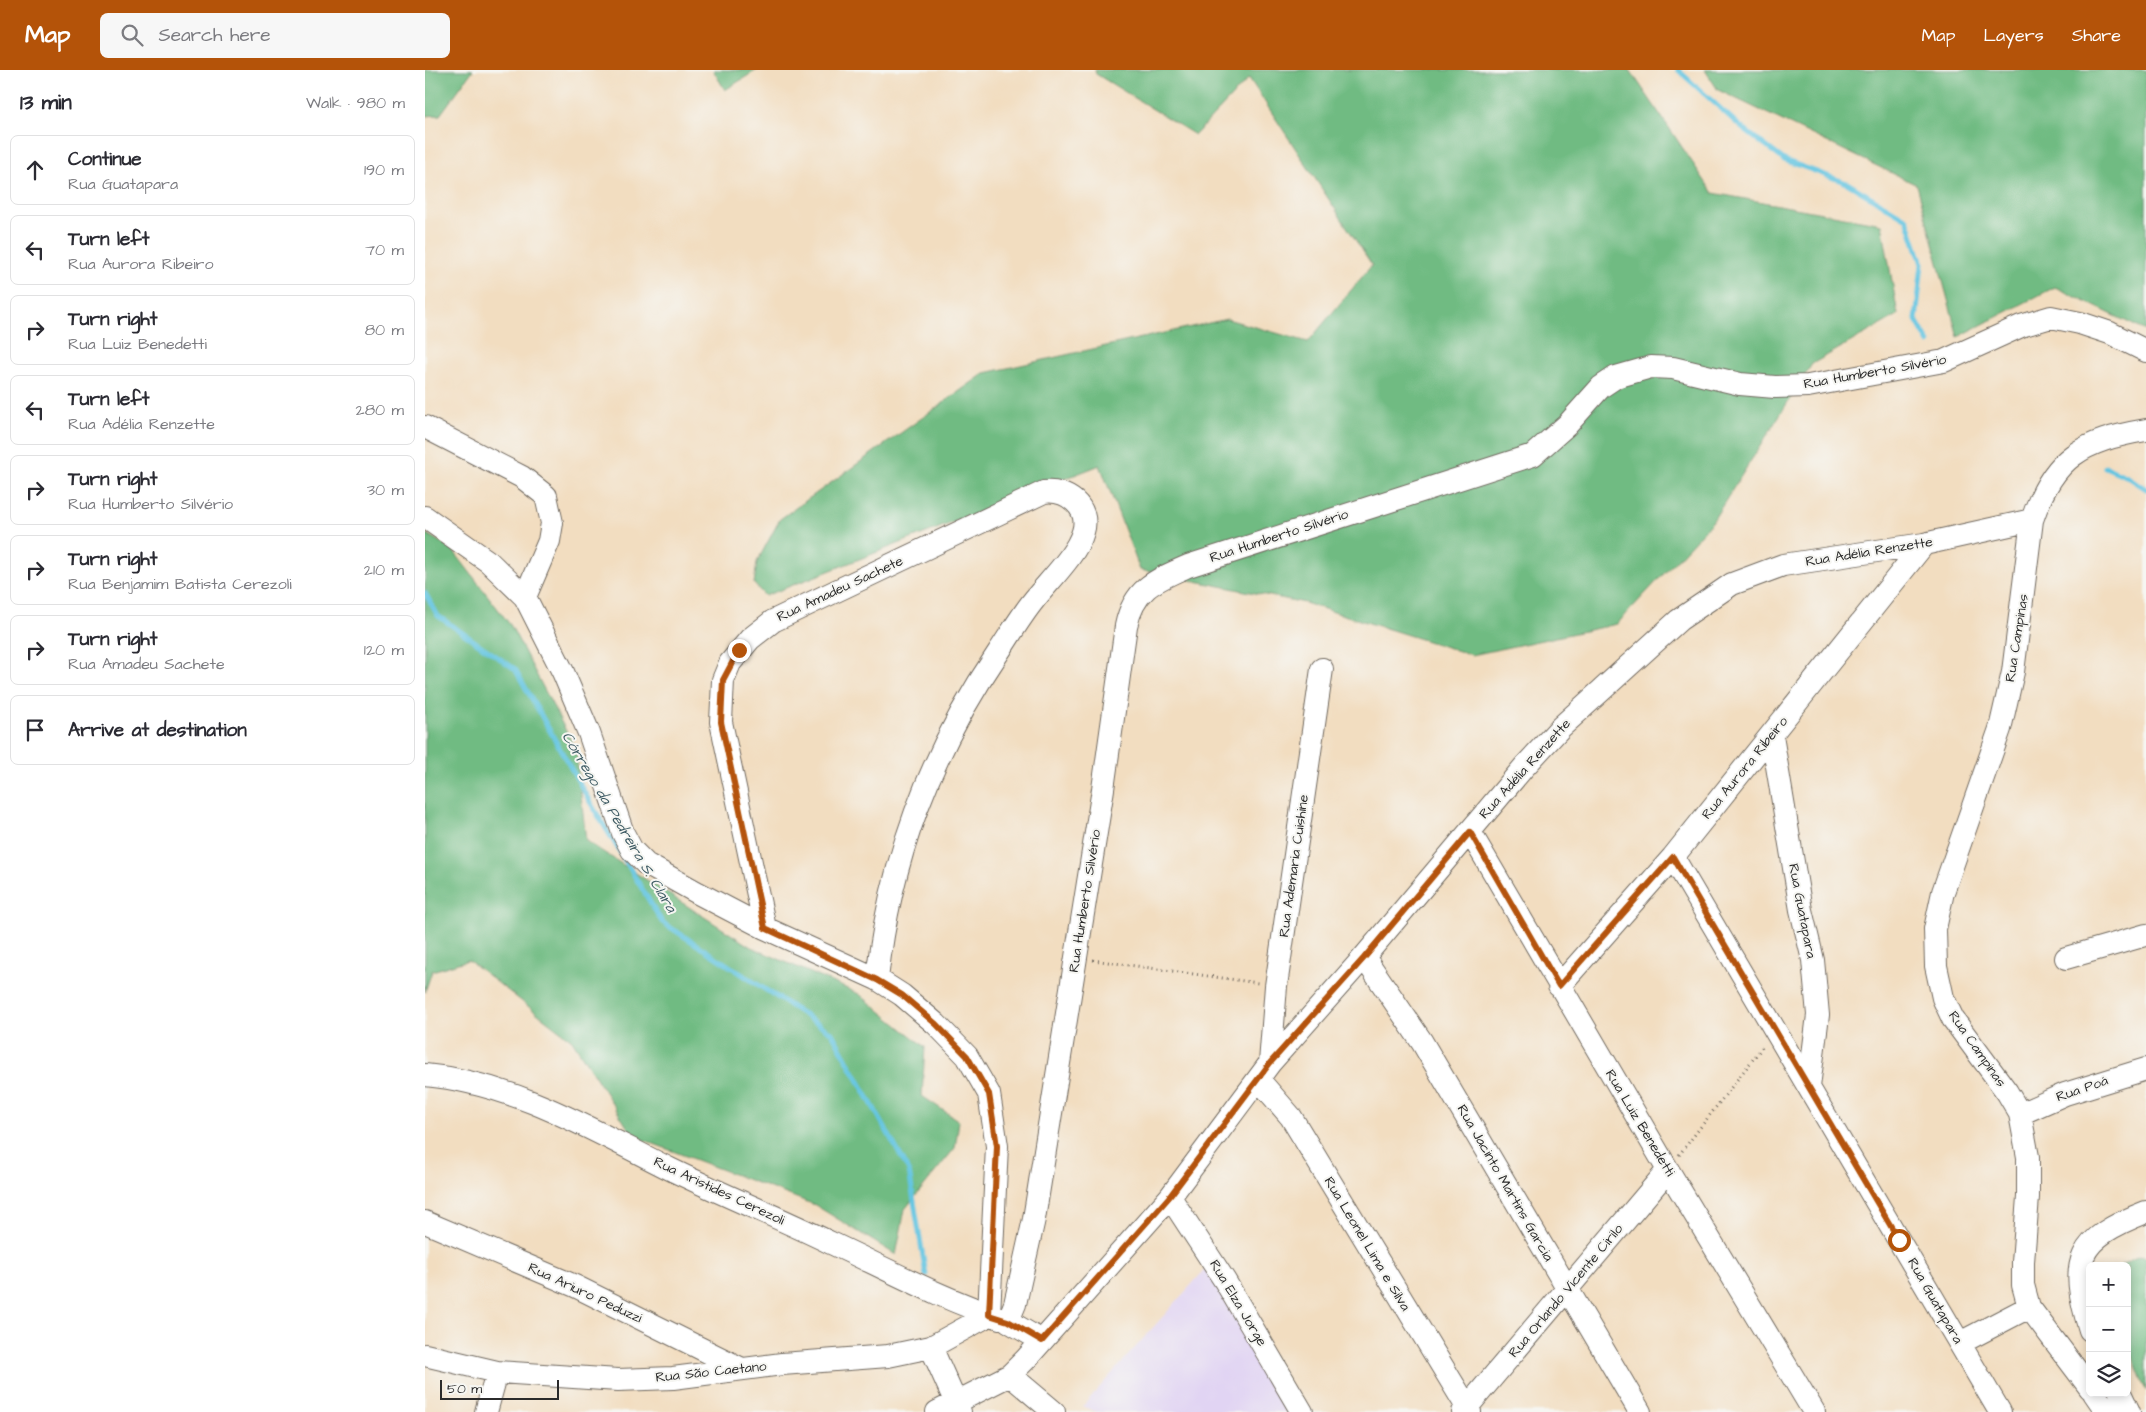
<!DOCTYPE html>
<html lang="en">
<head>
<meta charset="utf-8">
<style>
  :root { --surface:#fff; --page:#f7f7f7; --text:#2b2b33; --muted:#7c7c81; --line:#e1e1e2; --accent:#b45309 }
  body { margin:0; font-family:"Architects Daughter",sans-serif; background:var(--page); color:var(--text) }
  .controls { position:absolute; right:15px; bottom:15px; display:grid; overflow:hidden; border-radius:8px; box-shadow:0 2px 8px #0003 }
  .controls button { width:45px; height:45px; display:grid; place-items:center; padding:0; border:0; border-bottom:1px solid var(--line); background:var(--surface); color:var(--text); font:25px sans-serif }
  .scale { position:absolute; left:15px; bottom:12px; width:119px; box-sizing:border-box; padding-left:5px; border:2px solid #2b2b2b; border-top:0; font-size:14px; line-height:18px; white-space:nowrap; color:#2b2b2b; -webkit-text-stroke:4px #f6f6f2; paint-order:stroke }
  .stop { position:absolute; width:15px; height:15px; margin:-11px; border:4px solid #b45309; border-radius:50%; background:#fff }
  .stop.end { background:#b45309; border-color:#fff; box-shadow:0 1px 5px #0008 }
  .list { margin:0; padding:0; list-style:none }
  h2 { display:flex; justify-content:space-between; align-items:center; height:65px; margin:0; padding:0 20px; font-size:21px }
  h2 small { font-size:16px; font-weight:400; color:var(--muted) }
  .list li { display:grid; grid-template-columns:32px 1fr auto; gap:15px; align-items:center; box-sizing:border-box; height:70px; margin:0 10px 10px; padding:0 10px; border:1px solid var(--line); border-radius:8px }
  .list b { display:block; font-size:19px; white-space:nowrap }
  .list p { margin:0; font-size:16px; white-space:nowrap; color:var(--muted) }
  .list em { font-size:16px; font-style:normal; color:var(--muted) }
  .icon { flex:none; width:28px; height:28px; fill:none; stroke:currentColor; stroke-width:2; stroke-linecap:round; stroke-linejoin:round }
  .map { position:relative; flex:none; width:1721px; height:1342px; overflow:hidden }
  header { display:flex; align-items:center; gap:30px; box-sizing:border-box; height:70px; padding:0 25px; background:var(--accent); color:#fff }
  header strong { font-size:24px }
  nav { display:flex; gap:28px; margin-inline-start:auto; font-size:18px }
  .search { width:350px; height:45px; background:var(--page); display:flex; align-items:center; gap:12px; box-sizing:border-box; padding:0 18px; border-radius:8px; color:var(--muted); font-size:19px }
  main { display:flex }
  aside { flex:1; background:var(--surface) }
  .map>svg:first-child { display:block }
</style>
</head>
<body>
<header>
<strong>Map</strong>
<div class="search"><svg class="icon" aria-label="search" viewBox="0 0 24 24"><circle cx="10" cy="10" r="6"/><path d="M15 15l6 6"/></svg>Search here</div>
<nav><a>Map</a><a>Layers</a><a>Share</a></nav>
</header>
<main>
<aside>
<h2>13 min<small>Walk · 980 m</small></h2>
<ul class="list">
<li><svg class="icon" aria-label="ahead" viewBox="0 0 24 24"><path d="M12 20V5M6 11l6-6 6 6"/></svg><div><b>Continue</b><p>Rua Guatapara</p></div><em>190 m</em></li>
<li><svg class="icon" aria-label="left" viewBox="0 0 24 24"><path d="M17 20v-9H6M10 6l-5 5 5 5"/></svg><div><b>Turn left</b><p>Rua Aurora Ribeiro</p></div><em>70 m</em></li>
<li><svg class="icon" aria-label="right" viewBox="0 0 24 24"><path d="M7 20v-9h11M14 6l5 5-5 5"/></svg><div><b>Turn right</b><p>Rua Luiz Benedetti</p></div><em>80 m</em></li>
<li><svg class="icon" aria-label="left" viewBox="0 0 24 24"><path d="M17 20v-9H6M10 6l-5 5 5 5"/></svg><div><b>Turn left</b><p>Rua Adélia Renzette</p></div><em>280 m</em></li>
<li><svg class="icon" aria-label="right" viewBox="0 0 24 24"><path d="M7 20v-9h11M14 6l5 5-5 5"/></svg><div><b>Turn right</b><p>Rua Humberto Silvério</p></div><em>30 m</em></li>
<li><svg class="icon" aria-label="right" viewBox="0 0 24 24"><path d="M7 20v-9h11M14 6l5 5-5 5"/></svg><div><b>Turn right</b><p>Rua Benjamim Batista Cerezoli</p></div><em>210 m</em></li>
<li><svg class="icon" aria-label="right" viewBox="0 0 24 24"><path d="M7 20v-9h11M14 6l5 5-5 5"/></svg><div><b>Turn right</b><p>Rua Amadeu Sachete</p></div><em>120 m</em></li>
<li><svg class="icon" aria-label="arrive" viewBox="0 0 24 24"><path d="M6 21V4h12l-3 4 3 4H6"/></svg><div><b>Arrive at destination</b></div></li>
</ul>
</aside>
<div class="map">
<svg width="1721" height="1342" viewBox="0 0 1721 1342">
  <rect width="100%" height="100%" fill="#f6f6f2"/>
  <filter id="ink" filterUnits="userSpaceOnUse"><feTurbulence type="fractalNoise" baseFrequency=".02" numOctaves="2"/><feDisplacementMap in="SourceGraphic" scale="10" xChannelSelector="R" yChannelSelector="G"/><feConvolveMatrix kernelMatrix="1 2 1 2 8 2 1 2 1" color-interpolation-filters="sRGB"/></filter>
  <filter id="wash" filterUnits="userSpaceOnUse"><feTurbulence type="fractalNoise" baseFrequency=".0096" numOctaves="4" result="noise"/><feDisplacementMap in="SourceGraphic" scale="20" xChannelSelector="R" yChannelSelector="G"/><feGaussianBlur stdDeviation="1.12" result="paint"/><feColorMatrix in="noise" values="0 0 0 0 0 0 0 0 0 0 0 0 0 0 0 0 0 1.4 0 .05"/><feComposite in="paint" operator="in"/></filter>
  <g filter="url(#wash)">
    <rect width="100%" height="100%" fill="#f2ddc0"/>
    <path fill="#e1d4f3" d="M784,1195L868,1342H671L658,1336Z"/>
    <path fill="#70bb82" stroke="#4e7356" d="M0,0H48L15,45L0,46Z
      M288,0H332L300,20Z
      M670,0H1205L1288,123L1457,154L1473,245L1387,294L1287,452L1192,554L1047,585L880,533L715,500L675,395L340,526L329,514L332,492L355,449L560,303L802,249L883,272L947,195L824,8L770,65L671,4Z
      M1280,0H1721V261L1630,217L1533,267L1492,115L1293,20Z
      M0,463L27,479L86,556L151,680L161,771L326,877L434,924L500,977L497,1026L534,1051L530,1078L480,1139L471,1185L390,1135L208,1066L147,970L43,890L7,901L0,922Z
      M1714,1186L1721,1187V1321L1702,1272V1196H1694Z"/>
    <g fill="none" stroke-linecap="round" stroke-linejoin="round">
      <path stroke="#63c5e1" stroke-width="5" d="M1253,0L1317,58L1359,90L1422,113L1482,149L1497,194L1491,250L1504,273
        M1680,397L1703,407L1721,419
        M0,523L13,546L90,599L165,732L237,852L407,963L484,1101L501,1205"/>
    </g>
  </g>
  <g filter="url(#ink)">
    <g fill="none" stroke-linecap="round" stroke-linejoin="round">
      <defs>
        <path id="minor" d="M0,357L97,407L121,426L127,453L124,471L100,527
          M0,447L64,492L100,527L138,602L164,663L198,763L207,780L221,794L273,823L340,858L452,909L477,925L511,954L542,986L564,1024L572,1076L564,1245L506,1277L463,1286L357,1294L248,1308L193,1310L72,1302L0,1285
          M1347,666L1376,840L1388,890L1393,945L1384,1017
          M1045,762L1243,1100L1389,1342
          M1248,787L1575,1342
          M340,858L296,652L298,610L305,593L325,569L348,551L619,422C641,419 666,437 658,462C652,484 624,511 609,530C596,546 585,565 573,583C505,683 465,789 452,909
          M939,887L997,972L1215,1342
          M1641,888L1721,865
          M1134,916L1248,787L1499,474
          M845,993L851,916L897,599
          M0,1005C89,1013 167,1060 245,1099C298,1125 353,1147 406,1173C462,1199 517,1229 575,1248
          M834,1010L866,1047L1045,1342
          M1595,1044L1640,1024L1721,999
          M745,1127L800,1211L877,1342
          M0,1152L150,1216L317,1299
          M1665,1260C1643,1190 1652,1169 1721,1142
          M617,1271L583,1251L590,1234L609,1149L678,719L701,556C709,518 731,510 763,496L1108,385L1142,355L1176,317L1191,307L1226,297L1248,298L1315,314L1350,317L1383,316L1519,291L1596,256L1626,247L1655,253L1685,263L1721,281
          M1535,1273L1604,1237
          M506,1277L535,1342
          M585,1305L629,1342
          M1665,1318L1604,1237L1598,1215V1192L1603,1127V1087L1595,1044L1582,1022L1528,949L1518,928L1511,896L1510,859L1518,822L1575,659L1588,602L1607,450C1628,387 1657,371 1721,360
          M1669,1323L1682,1342
          M1695,1323L1704,1342
          M61,1342L72,1302
          M512,1342L585,1305L601,1289L745,1127L845,993L939,887L1099,697L1136,657L1254,550L1307,514L1358,495L1499,474L1607,450
          M1038,1342L1243,1100"/>
      </defs>
      <use href="#minor" stroke="#71695f" stroke-width="24"/>
      <path stroke="#71695f" stroke-width="3" stroke-dasharray="1 4" stroke-linecap="butt" d="M668,890L833,913
        M1254,1085L1339,975"/>
      <use href="#minor" stroke="#fff" stroke-width="22"/>
    </g>
  </g>
  <g fill="none" stroke-linecap="round" stroke-linejoin="round" filter="url(#ink)">
    <path stroke="#b45309" stroke-width="6" d="M314,580L298,610L296,652L340,858L452,910L477,925L511,954L542,986L564,1024L572,1076L564,1245L583,1251L617,1271L745,1126L845,993L939,888L1045,762L1134,916L1248,787L1474,1170"/>
  </g>
  <g text-anchor="middle" dominant-baseline="central" stroke-width="4" stroke-linejoin="round" paint-order="stroke">
    <g font-size="14" fill="#2b2b2b" stroke="#f6f6f2">
      <text transform="translate(1450 302) rotate(-10)">Rua Humberto Silvério</text>
      <text transform="translate(854 466) rotate(-18)">Rua Humberto Silvério</text>
      <text transform="translate(1444 482) rotate(-9)">Rua Adélia Renzette</text>
      <text transform="translate(415 519) rotate(-25)">Rua Amadeu Sachete</text>
      <text transform="translate(1592 568) rotate(-81)">Rua Campinas</text>
      <text transform="translate(1320 698) rotate(-51)">Rua Aurora Ribeiro</text>
      <text transform="translate(1100 699) rotate(-48)">Rua Adélia Renzette</text>
      <text transform="translate(869 796) rotate(-82)">Rua Ademaria Cuishine</text>
      <text transform="translate(660 831) rotate(-81)">Rua Humberto Silvério</text>
      <text transform="translate(1377 841) rotate(79)">Rua Guatapara</text>
      <text transform="translate(1552 979) rotate(55)">Rua Campinas</text>
      <text transform="translate(1657 1019) rotate(-19)">Rua Poá</text>
      <text transform="translate(1215 1053) rotate(59)">Rua Luiz Benedetti</text>
      <text transform="translate(1080 1113) rotate(60)">Rua Jacinto Martins Garcia</text>
      <text transform="translate(294 1121) rotate(25)">Rua Aristides Cerezoli</text>
      <text transform="translate(942 1174) rotate(59)">Rua Leonel Lima e Silva</text>
      <text transform="translate(1141 1221) rotate(-50)">Rua Orlando Vicente Cirilo</text>
      <text transform="translate(160 1223) rotate(25)">Rua Ariuro Peduzzi</text>
      <text transform="translate(1510 1231) rotate(60)">Rua Guatapara</text>
      <text transform="translate(813 1233) rotate(59)">Rua Elza Jorge</text>
      <text transform="translate(286 1302) rotate(-6)">Rua São Caetano</text>
    </g>
    <g font-size="15" font-style="italic" fill="#3c5962" stroke="#f6f6f2">
      <text transform="translate(194 752) rotate(59)">Córrego da Pedreira S. Clara</text>
    </g>
  </g>
</svg>
<div class="controls">
<button>+</button>
<button>−</button>
<button><svg class="icon" aria-label="layers" viewBox="0 0 24 24"><path d="M12 4l9 5-9 5-9-5zM3 14l9 5 9-5"/></svg></button>
</div>
<div class="scale">50 m</div>
<div class="stop" style="left:1474px;top:1170px"></div>
<div class="stop end" style="left:314px;top:580px"></div>
</div>
</main>
</body>
</html>
